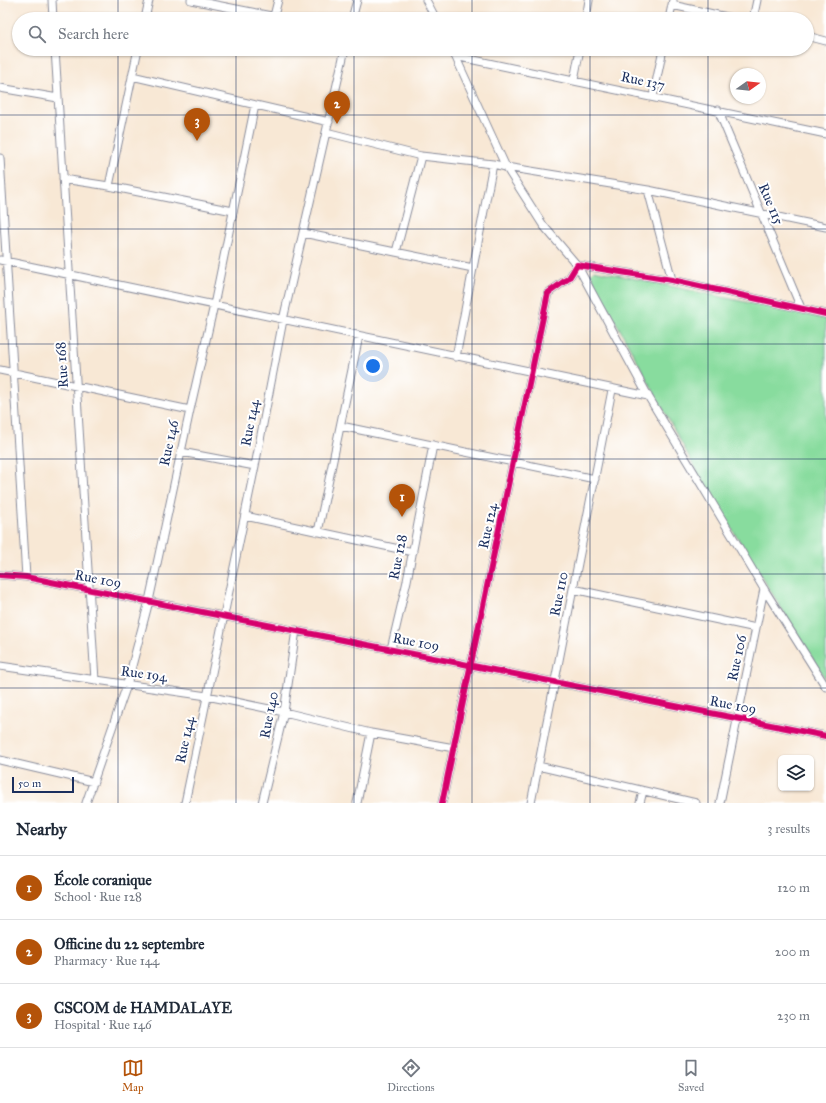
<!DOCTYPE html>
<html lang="en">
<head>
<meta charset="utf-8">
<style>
  :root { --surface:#fff; --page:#f6f6f7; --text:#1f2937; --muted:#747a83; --line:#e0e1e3; --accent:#b45309 }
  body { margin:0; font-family:"IM FELL Great Primer",serif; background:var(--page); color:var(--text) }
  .controls { position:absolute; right:12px; bottom:12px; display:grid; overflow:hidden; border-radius:6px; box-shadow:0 1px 3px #0004 }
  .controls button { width:36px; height:36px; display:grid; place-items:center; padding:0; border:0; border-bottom:1px solid var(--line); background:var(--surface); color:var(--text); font:20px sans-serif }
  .compass { position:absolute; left:730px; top:68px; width:36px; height:36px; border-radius:50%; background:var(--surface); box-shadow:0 1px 3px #0004; rotate:75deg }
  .scale { position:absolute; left:12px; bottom:10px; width:62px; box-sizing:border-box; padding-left:4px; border:2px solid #1b2f5e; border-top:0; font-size:11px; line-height:14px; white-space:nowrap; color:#1b2f5e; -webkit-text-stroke:3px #fff; paint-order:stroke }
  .you { position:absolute; left:373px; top:366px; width:14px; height:14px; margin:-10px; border:3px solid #fff; border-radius:50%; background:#1a73e8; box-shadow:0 0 0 6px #1a73e833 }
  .badge { display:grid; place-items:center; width:26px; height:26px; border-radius:50%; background:var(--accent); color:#fff; font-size:13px; font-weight:700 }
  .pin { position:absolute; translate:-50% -33px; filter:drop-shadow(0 1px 2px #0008) }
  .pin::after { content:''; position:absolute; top:21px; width:14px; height:12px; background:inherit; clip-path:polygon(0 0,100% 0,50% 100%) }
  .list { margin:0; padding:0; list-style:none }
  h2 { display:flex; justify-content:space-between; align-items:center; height:52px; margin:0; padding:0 16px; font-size:17px }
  h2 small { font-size:13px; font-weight:400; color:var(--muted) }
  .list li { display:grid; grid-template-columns:26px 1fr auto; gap:12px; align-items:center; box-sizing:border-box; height:64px; padding:0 16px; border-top:1px solid var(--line) }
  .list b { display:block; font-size:15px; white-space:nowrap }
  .list p { margin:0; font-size:13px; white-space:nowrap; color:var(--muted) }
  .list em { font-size:13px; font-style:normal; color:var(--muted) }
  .icon { flex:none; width:22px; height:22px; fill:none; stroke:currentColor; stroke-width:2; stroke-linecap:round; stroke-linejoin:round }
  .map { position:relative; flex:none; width:826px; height:803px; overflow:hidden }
  .search { position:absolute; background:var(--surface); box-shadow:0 1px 3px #0004; left:12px; right:12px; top:12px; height:44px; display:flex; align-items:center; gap:10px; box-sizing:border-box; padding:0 14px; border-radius:22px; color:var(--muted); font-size:15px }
  .sheet { height:244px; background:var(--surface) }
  nav { display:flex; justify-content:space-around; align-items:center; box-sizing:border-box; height:56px; border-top:1px solid var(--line); background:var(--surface); font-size:11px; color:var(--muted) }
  nav a { display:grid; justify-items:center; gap:2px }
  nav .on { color:var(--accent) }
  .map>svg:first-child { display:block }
</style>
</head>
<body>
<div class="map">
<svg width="826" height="803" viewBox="0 0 826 803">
  <rect width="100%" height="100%" fill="#fff"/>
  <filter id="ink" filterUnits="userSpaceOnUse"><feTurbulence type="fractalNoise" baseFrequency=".025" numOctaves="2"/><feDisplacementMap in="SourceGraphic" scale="8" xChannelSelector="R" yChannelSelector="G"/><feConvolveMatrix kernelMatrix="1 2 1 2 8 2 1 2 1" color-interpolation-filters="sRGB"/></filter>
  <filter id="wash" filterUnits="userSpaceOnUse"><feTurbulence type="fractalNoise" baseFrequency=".012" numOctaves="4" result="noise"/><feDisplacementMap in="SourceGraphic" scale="16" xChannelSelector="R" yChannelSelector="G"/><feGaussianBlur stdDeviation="0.9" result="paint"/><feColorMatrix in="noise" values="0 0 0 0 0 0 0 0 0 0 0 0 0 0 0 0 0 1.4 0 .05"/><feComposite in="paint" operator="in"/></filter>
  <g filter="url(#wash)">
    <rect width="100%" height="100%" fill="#f8e8d5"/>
    <path fill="#88dc9e" stroke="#52867e" d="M594,270L826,319V680L702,481L590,274Z"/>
  </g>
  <g filter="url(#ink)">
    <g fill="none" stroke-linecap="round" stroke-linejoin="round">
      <defs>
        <path id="street" d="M52,0L53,19
          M191,0L287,19
          M426,0L436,19
          M672,5L736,19
          M274,16L278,0
          M145,19L149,0
          M352,19L357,0
          M586,19L589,0
          M669,19L673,0
          M753,19L757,0
          M807,36L826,41
          M55,49L95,680
          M452,49L506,167L543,225L577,265L648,396L764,589L826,687
          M455,56L826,134
          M132,76L329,122
          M574,80L580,49
          M0,88L58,98
          M653,97L663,49
          M718,110L801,308
          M326,132L421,156L493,164L506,167L648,190L826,227
          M0,158L26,577
          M63,179L109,186L233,211
          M109,186L138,49
          M648,190L672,280
          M303,233L473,268
          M396,252L421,156
          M0,260L648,396
          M456,357L493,164
          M0,370L190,410
          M341,426L595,479
          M181,452L255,466
          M245,516L413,552
          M318,532L359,336
          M0,575L26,577L826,736
          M573,589L756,628
          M391,649L407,581L433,445
          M0,666L207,696L284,712L371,733L454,748
          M0,760L94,782
          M538,766L696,803
          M86,803L127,685L149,601L190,410L214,305L255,105
          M185,803L255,466L283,320L345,49
          M262,803L284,712L296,630
          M357,803L371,733
          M442,803L548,293L569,278L577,265L672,280L826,314
          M531,803L612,390
          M640,803L643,791
          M720,803L764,589"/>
      </defs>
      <use href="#street" stroke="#8a8c9a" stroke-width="9"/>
      <use href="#street" stroke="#fff" stroke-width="7"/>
      <defs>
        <path id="cycleway" d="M0,575L26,577L826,736
          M442,803L548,293L569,278L577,265L672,280L826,314"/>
      </defs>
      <use href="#cycleway" stroke="#fff" stroke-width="8"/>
      <use href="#cycleway" stroke="#d6006c" stroke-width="6"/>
    </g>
  </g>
  <path fill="none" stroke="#1b2f5e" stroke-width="1" stroke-opacity="0.55" d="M118,0V19M236,0V19M354,0V19M472,0V19M590,0V19M708,0V19M118,49V803M236,49V803M354,49V803M472,49V803M590,49V803M708,49V803M0,115H826M0,229H826M0,344H826M0,459H826M0,574H826M0,688H826"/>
  <g text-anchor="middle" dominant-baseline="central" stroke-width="4" stroke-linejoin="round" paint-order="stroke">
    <g font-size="14" fill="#1b2f5e" stroke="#fff">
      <text transform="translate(643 81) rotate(12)">Rue 137</text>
      <text transform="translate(771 204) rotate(67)">Rue 115</text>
      <text transform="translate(62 365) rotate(-94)">Rue 168</text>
      <text transform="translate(250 423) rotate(-79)">Rue 144</text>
      <text transform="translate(169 443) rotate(-78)">Rue 146</text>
      <text transform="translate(488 526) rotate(-78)">Rue 124</text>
      <text transform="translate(398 557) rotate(-79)">Rue 128</text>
      <text transform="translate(98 579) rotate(11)">Rue 109</text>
      <text transform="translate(559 594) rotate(-79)">Rue 110</text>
      <text transform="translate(416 642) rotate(11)">Rue 109</text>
      <text transform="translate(737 658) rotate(-78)">Rue 106</text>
      <text transform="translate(144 674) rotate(8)">Rue 194</text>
      <text transform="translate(733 705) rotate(11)">Rue 109</text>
      <text transform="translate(269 715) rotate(-79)">Rue 140</text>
      <text transform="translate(185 740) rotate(-78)">Rue 144</text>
    </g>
  </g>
</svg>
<div class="controls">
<button><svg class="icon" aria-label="layers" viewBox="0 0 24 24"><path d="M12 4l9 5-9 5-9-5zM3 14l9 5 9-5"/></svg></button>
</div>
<svg class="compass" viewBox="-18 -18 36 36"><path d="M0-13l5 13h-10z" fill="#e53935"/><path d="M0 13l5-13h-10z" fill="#747a83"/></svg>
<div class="scale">50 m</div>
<div class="you"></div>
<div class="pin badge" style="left:402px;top:517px">1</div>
<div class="pin badge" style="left:337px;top:124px">2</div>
<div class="pin badge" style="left:197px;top:141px">3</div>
<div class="search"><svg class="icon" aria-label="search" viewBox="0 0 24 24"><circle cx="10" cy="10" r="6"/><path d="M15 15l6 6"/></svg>Search here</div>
</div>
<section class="sheet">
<h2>Nearby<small>3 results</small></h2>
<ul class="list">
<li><span class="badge">1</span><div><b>École coranique</b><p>School · Rue 128</p></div><em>120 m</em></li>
<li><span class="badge">2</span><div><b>Officine du 22 septembre</b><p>Pharmacy · Rue 144</p></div><em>200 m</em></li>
<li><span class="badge">3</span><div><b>CSCOM de HAMDALAYE</b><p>Hospital · Rue 146</p></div><em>230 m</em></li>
</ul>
</section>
<nav>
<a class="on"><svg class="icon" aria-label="map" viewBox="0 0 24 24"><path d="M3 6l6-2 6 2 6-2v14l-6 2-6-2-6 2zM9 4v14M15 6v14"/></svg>Map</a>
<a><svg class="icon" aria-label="directions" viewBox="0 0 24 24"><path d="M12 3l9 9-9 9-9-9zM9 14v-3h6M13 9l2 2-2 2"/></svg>Directions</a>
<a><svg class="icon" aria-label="saved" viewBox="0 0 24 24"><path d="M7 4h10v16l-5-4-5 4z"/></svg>Saved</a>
</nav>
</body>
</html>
